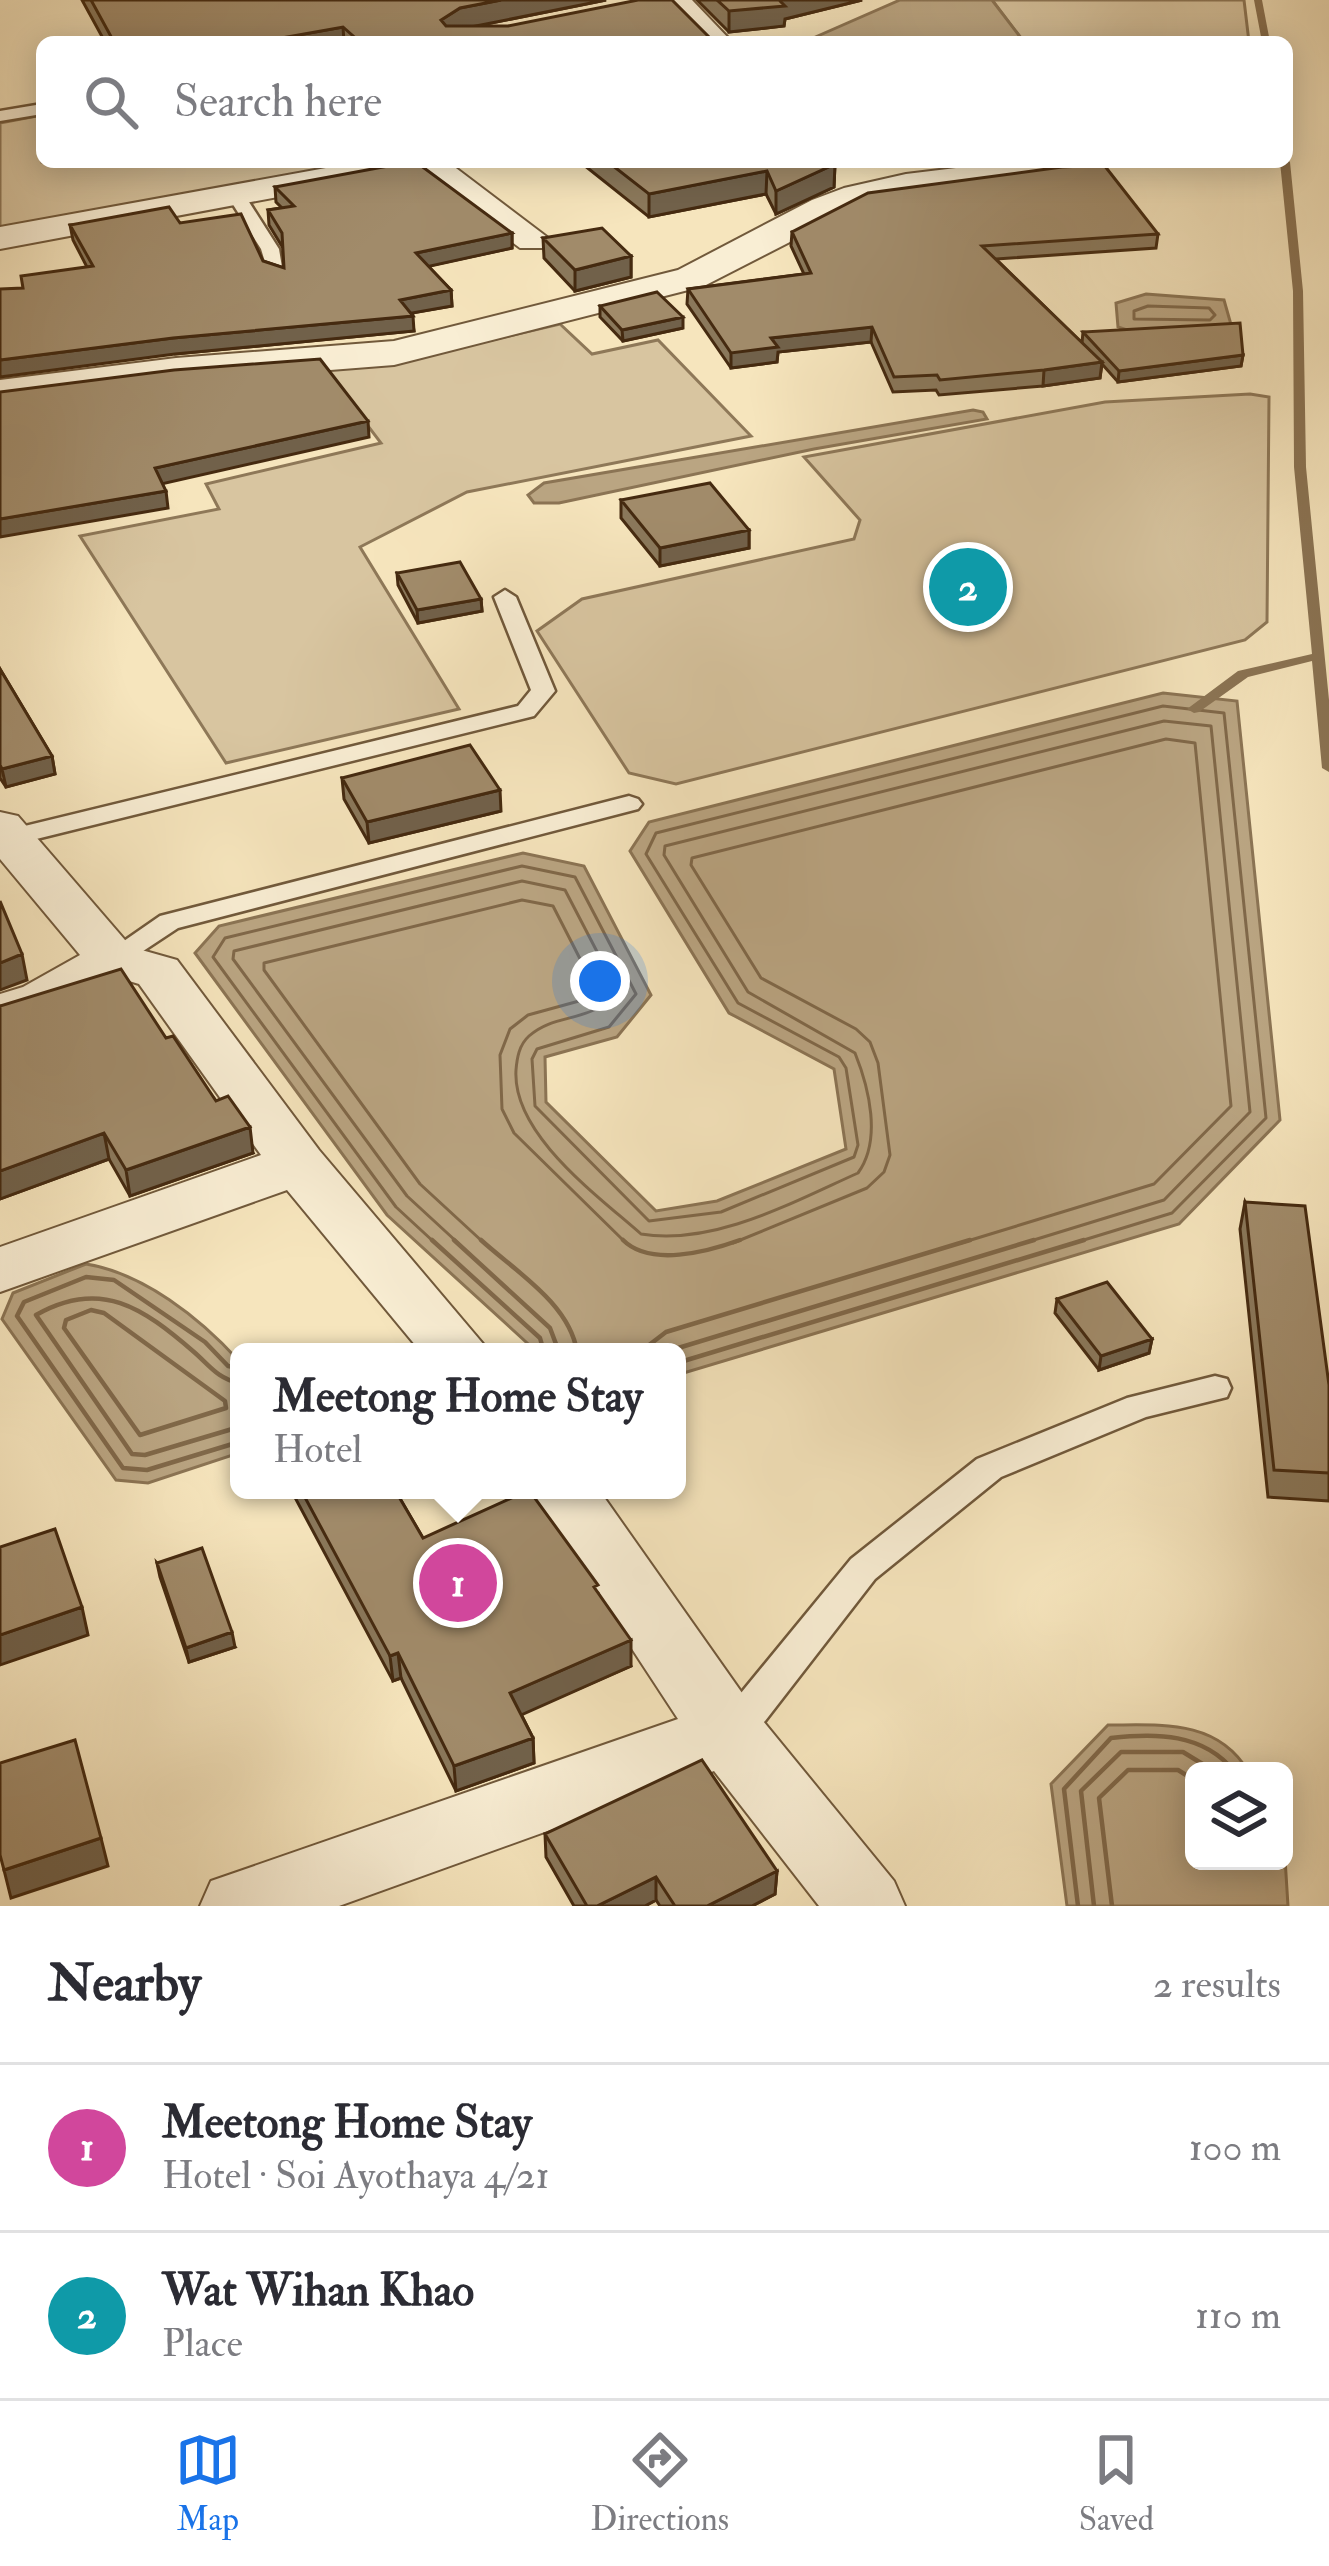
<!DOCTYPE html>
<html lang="en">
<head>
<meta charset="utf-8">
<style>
  :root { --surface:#fff; --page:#f2f2f3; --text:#2b2b33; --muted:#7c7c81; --line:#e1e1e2; --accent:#1a73e8 }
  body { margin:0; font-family:"IM FELL Double Pica",serif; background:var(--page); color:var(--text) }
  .controls { position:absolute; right:36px; bottom:36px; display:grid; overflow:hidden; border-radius:18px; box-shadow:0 6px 30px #0003 }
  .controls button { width:108px; height:108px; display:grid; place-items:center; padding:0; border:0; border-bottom:3px solid var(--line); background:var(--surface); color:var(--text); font:60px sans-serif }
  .you { position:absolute; left:600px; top:981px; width:42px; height:42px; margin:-30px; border:9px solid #fff; border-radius:50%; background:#1a73e8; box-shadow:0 0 0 18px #1a73e833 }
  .badge { display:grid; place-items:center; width:78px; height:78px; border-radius:50%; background:var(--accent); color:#fff; font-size:39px; font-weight:700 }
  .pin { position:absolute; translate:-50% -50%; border:6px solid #fff; box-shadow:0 3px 12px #0006 }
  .popup { position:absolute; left:230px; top:1343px; width:456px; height:156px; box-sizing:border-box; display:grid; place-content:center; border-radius:18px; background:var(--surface); filter:drop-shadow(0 3px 9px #0005); font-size:39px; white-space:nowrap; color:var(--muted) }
  .popup b { font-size:45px; color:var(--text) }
  .popup::after { content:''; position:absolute; left:50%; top:100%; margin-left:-24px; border:24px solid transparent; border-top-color:var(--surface) }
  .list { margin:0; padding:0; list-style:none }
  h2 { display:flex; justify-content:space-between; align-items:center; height:156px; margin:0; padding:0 48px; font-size:51px }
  h2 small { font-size:39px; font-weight:400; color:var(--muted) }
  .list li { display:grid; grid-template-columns:78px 1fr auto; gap:36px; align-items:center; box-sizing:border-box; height:168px; padding:0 48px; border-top:3px solid var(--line) }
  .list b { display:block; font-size:45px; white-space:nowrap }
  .list p { margin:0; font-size:39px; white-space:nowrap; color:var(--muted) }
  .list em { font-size:39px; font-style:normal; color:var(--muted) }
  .icon { flex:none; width:66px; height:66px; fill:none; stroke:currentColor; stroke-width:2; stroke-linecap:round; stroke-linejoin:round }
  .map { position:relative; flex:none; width:1329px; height:1906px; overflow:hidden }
  .search { position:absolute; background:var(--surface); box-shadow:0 6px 30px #0003; left:36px; right:36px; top:36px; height:132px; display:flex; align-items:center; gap:30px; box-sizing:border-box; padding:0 42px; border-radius:18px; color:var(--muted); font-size:45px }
  .sheet { height:492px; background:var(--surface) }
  nav { display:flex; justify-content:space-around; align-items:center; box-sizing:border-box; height:168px; border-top:3px solid var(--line); background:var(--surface); font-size:33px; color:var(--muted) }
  nav a { display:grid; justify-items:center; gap:6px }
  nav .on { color:var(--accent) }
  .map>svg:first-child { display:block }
</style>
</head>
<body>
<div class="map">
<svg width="1329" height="1906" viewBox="0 0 1329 1906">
  <rect width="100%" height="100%" fill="#f6e5bd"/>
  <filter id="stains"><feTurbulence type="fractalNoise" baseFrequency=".00167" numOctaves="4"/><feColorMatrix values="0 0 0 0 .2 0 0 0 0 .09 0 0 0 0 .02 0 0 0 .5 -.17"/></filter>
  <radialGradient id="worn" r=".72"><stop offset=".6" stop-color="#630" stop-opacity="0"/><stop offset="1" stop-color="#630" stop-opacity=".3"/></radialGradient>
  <path fill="#d8c5a0" stroke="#8e7858" stroke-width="3" d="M992,0H1244L1249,42H1024Z
    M42,115V162H374L0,230V123Z
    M560,324L592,354L658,340L751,436L467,492L360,547L459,709L226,763L80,536L219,509L206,484L381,443L324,368L403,361Z
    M1250,394L1269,397L1267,622L1245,640L676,784L629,773L537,631L582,599L854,539L860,520L804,457L1105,402Z"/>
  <path fill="#baa582" stroke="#8b7454" stroke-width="3" d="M900,0H992L1024,42H804Z
    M1146,294L1224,300L1232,328L1139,334L1118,327L1116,303Z
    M973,410L983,412L987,419L814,449L559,503H534L528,495L544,483Z
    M1163,693L1237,701L1280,1120L1179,1224L677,1375V1352H537L387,1215L195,953L219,926L523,853L584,866L651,995L617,1037L545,1057L546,1102L656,1211L717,1201L846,1149L834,1069L729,1013L630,851L649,822Z
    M86,1264C143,1273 200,1318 239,1361V1453L148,1483L116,1480L2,1319L13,1293Z
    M1108,1725C1161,1725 1217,1719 1248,1771H1194V1861H1284V1842L1288,1906H1067L1051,1784Z"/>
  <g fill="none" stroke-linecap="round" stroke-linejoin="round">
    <path stroke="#806849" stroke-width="3" d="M1148,306L1209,308L1215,315L1210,320L1134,319V311Z
      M435,1243L396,1207L213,957L225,938L522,866L575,877L636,994L609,1027L537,1049L532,1059L535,1106L649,1221L721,1212L854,1157L858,1145L846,1068L839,1057L738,1003L646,854L656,833L1163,706L1224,713L1266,1118L1172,1213L1074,1243
      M458,1243L407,1196L233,959L234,951L522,881L565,890L618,992C590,1024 556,1012 529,1036C519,1045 517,1058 516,1070C512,1134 597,1195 641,1234C714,1246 793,1202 858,1173C882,1140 869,1088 855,1053L748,992L664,855L665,846L1164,721L1211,726L1250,1112L1164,1200L1024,1243
      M484,1243L420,1184L264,970V963L522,900L553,906L596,990L590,998L528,1015L510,1029L500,1055L502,1109L514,1133L626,1243
      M733,1243L867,1188L884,1172L890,1155L878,1063L870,1042L856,1029L761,978L691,865L692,858L1166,739L1195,743L1231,1106L1154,1184L961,1243"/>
    <path stroke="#806849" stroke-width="4.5" d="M432,1240L540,1338L544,1352
      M454,1240L550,1328L559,1352
      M481,1240C515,1271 570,1304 577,1352
      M623,1240C650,1267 707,1252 740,1240
      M91,1310L104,1313L225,1401L226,1408L140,1435L64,1328L66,1320Z
      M640,1352L666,1332L970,1240
      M665,1352L1034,1240
      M677,1363L1084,1240
      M239,1368L228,1366L205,1342L114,1280L86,1277L24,1302L17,1316L123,1468L147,1470L239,1442
      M239,1383C218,1379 209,1365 194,1352C143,1308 101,1278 36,1315L132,1454L145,1455L239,1427
      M1078,1906L1064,1789L1111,1738C1156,1733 1203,1733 1234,1771
      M1094,1906L1081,1791L1121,1752H1183L1214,1771
      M1112,1906L1099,1798L1128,1770H1178L1194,1780"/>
    <path fill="#8b7454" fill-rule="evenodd" d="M1254,0H1262L1270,42H1262Z
      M1287,160L1290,162L1303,291L1306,467L1329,700V772L1322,768L1312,661L1248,677L1199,712L1194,713L1187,709L1238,671L1312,654L1294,467L1293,291L1280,162H1287Z"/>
    <defs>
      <path id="service" d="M42,104V114L0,121V111Z
        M230,191H242L279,249L284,279L269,275L261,249L227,195Z
        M505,590L516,597L555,691L534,716L8,846L0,844V832L518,706L531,690L494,597Z
        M629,796L638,799L642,804L638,809L178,928L122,965L112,967L98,959L160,916Z
        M1215,1376L1227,1379L1231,1388L1227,1397L1146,1417L1001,1477L875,1579L765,1721L741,1743L728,1748L715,1743L709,1732L851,1559L977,1459L1127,1398Z"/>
      <path id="minor" d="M664,0H692L732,42H700Z
        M359,162H448L551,240L546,248H520L417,171L0,249V227Z
        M1006,162H1108L1091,172L866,203L704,286L394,365L176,382L0,404V380L176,358L394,341L678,270L812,200L844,188L906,174Z
        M0,812L18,816L131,947L177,960L319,1150L490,1352H421L287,1190L0,1292V1247L261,1155L139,984L119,978L63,1011L0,1030V994L23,987L80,955L0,859Z
        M528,1490H599L754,1710L894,1881L905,1906H819L714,1771L339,1906H200L211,1881L678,1719Z"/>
    </defs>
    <use href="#service" stroke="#71593b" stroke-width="5"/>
    <use href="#minor" stroke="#71593b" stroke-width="4"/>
    <use href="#service" fill="#f9eed4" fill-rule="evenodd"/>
    <use href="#minor" fill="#f9eed4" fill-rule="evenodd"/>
  </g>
  <path fill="#8a785b" stroke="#452a10" stroke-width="3" d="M82,0H606L476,26L714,42H105Z
    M697,0H862L785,19L784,26L729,32Z
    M580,162H833L835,164L834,187L776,214L766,194L649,217Z
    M275,187L512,233V248L428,266L451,290L452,306L411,313L414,331L175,354L23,288L87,267L73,240L70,225L180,223L263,261L284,268L283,248L269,225L268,210L282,208L276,202Z
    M792,232L1158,234L1156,248L996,259L1082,343L1083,332L1243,355L1241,366L1118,382L1102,364L1100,378L1043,386L939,395L936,390L893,392L871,342L778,352L777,362L731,368L687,304L688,289L804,274L791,246Z
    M543,238L631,256V277L575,291L544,258Z
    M600,306L683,328L623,341L600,317Z
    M621,500L749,530V548L660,566L621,518Z
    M397,573L481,599L482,611L418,623L398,585Z
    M0,669L52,756L55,774L6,787L0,778Z
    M342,778L501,811L369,843L344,799Z
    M0,1006L166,1038L216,1101L253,1153L130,1196L109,1159L0,1199Z
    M1245,1202L1329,1385V1501L1268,1497L1240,1229Z
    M1057,1299L1152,1339L1149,1353L1099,1370L1055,1313Z
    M291,1490H395L423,1538L598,1593L631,1666L521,1714L533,1738L534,1763L456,1791L401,1678L393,1681Z
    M157,1563L235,1647L189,1662L160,1577Z
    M545,1834L777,1871L775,1894L752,1906H660L656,1900L645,1906H574L546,1857Z"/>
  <path fill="#71614a" stroke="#452a10" stroke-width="3" d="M501,0H606L461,29L443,41L441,20L460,8Z
    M779,0H862L785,19L784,26L729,32V11Z
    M343,27L344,42H259Z
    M835,164L834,187L776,214V191Z
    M767,171L766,194L649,217V194Z
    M512,233V248L417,269L416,253Z
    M631,256V277L575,291V270Z
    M451,290L452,306L401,315L400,300Z
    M413,316L414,331L175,354L0,377V360L173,338Z
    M683,317V328L623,341L622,330Z
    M872,327L871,342L778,352L777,362L731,368V353L771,338Z
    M1243,355L1241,366L1118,382L1119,371Z
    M1102,362L1100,378L1043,386L1044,370Z
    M368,421L369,437L157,485L155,468Z
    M166,491L168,508L0,537V519Z
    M749,530V548L660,566V548Z
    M481,599L482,611L418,623L417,610Z
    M52,756L55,774L6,787L2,769Z
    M500,790L501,811L369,843L367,822Z
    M22,954L27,980L0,990V963Z
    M250,1127L253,1153L130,1196L126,1170Z
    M104,1133L109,1159L0,1199V1171Z
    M1152,1339L1149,1353L1099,1370L1101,1356Z
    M82,1607L88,1635L0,1665V1635Z
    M232,1632L235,1647L189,1662L186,1648Z
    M631,1640V1666L512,1719L510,1693Z
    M398,1653L401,1678L393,1681L390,1656Z
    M533,1738L534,1763L456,1791L454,1766Z
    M101,1838L108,1866L11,1898L4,1870Z
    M777,1871L775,1894L752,1906H707Z
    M656,1877V1900L645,1906H597Z"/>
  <path fill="#a18b6a" stroke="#452a10" stroke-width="3" d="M91,0H501L460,8L441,20L446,26H508L638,0H672L714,42H360L343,27L259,42H114Z
    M717,0H779L785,6L729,11Z
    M410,162H416L512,233L416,253L451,290L400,300L413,316L173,338L0,360V289L23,288L21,276L93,266L70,225L169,207L180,223L241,214L263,261L284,268L282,233L268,210L294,206L275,187Z
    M608,162H833L835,164L776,191L767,171L649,194Z
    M1104,165L1158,234L982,246L1102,362L1044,370L940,380L937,375L894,377L872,327L771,338L778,347L731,353L688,289L811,273L792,232L868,193L1062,167Z
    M602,228L631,256L575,270L543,238Z
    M657,292L683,317L622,330L600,306Z
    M1240,323L1243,355L1119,371L1083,332Z
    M320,359L368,421L155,468L166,491L0,519V392L174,370Z
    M710,483L749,530L660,548L621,500Z
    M460,562L481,599L417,610L397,573Z
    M0,669L52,756L2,769L0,765Z
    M470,745L500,790L367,822L342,778Z
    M0,901L22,954L0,963Z
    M121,969L166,1038L173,1036L216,1101L228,1096L250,1127L126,1170L104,1133L0,1171V1006Z
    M1245,1202L1305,1206L1329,1385V1473L1274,1470Z
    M1107,1282L1152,1339L1101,1356L1057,1299Z
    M301,1490H395L423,1538L529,1490L598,1585L594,1587L631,1640L510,1693L533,1738L454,1766L398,1653L390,1656Z
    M55,1529L82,1607L0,1635V1547Z
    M202,1548L232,1632L186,1648L157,1563Z
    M75,1740L101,1838L4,1870L0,1855V1763Z
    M702,1760L777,1871L707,1906H675L656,1877L597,1906H587L545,1834Z"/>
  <rect width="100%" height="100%" filter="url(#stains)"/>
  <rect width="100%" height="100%" fill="url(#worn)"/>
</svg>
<div class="controls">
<button><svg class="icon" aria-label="layers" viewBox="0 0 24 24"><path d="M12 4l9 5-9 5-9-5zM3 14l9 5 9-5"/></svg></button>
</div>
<div class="you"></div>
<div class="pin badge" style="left:458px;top:1583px;background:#d1479c">1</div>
<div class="popup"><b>Meetong Home Stay</b>Hotel</div>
<div class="pin badge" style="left:968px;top:587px;background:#0f9aa8">2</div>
<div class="search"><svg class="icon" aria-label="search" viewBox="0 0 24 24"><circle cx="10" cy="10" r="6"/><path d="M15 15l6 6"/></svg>Search here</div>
</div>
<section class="sheet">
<h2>Nearby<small>2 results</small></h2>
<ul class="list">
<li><span class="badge" style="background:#d1479c">1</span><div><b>Meetong Home Stay</b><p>Hotel · Soi Ayothaya 4/21</p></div><em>100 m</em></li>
<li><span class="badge" style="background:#0f9aa8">2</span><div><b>Wat Wihan Khao</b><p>Place</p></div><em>110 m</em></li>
</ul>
</section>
<nav>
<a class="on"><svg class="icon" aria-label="map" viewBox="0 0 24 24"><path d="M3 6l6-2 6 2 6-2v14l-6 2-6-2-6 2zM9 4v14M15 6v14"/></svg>Map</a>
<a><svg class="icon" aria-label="directions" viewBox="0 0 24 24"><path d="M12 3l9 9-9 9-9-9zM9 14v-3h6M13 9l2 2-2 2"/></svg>Directions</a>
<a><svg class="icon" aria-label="saved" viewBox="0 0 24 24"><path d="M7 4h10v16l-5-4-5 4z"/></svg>Saved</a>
</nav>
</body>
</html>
